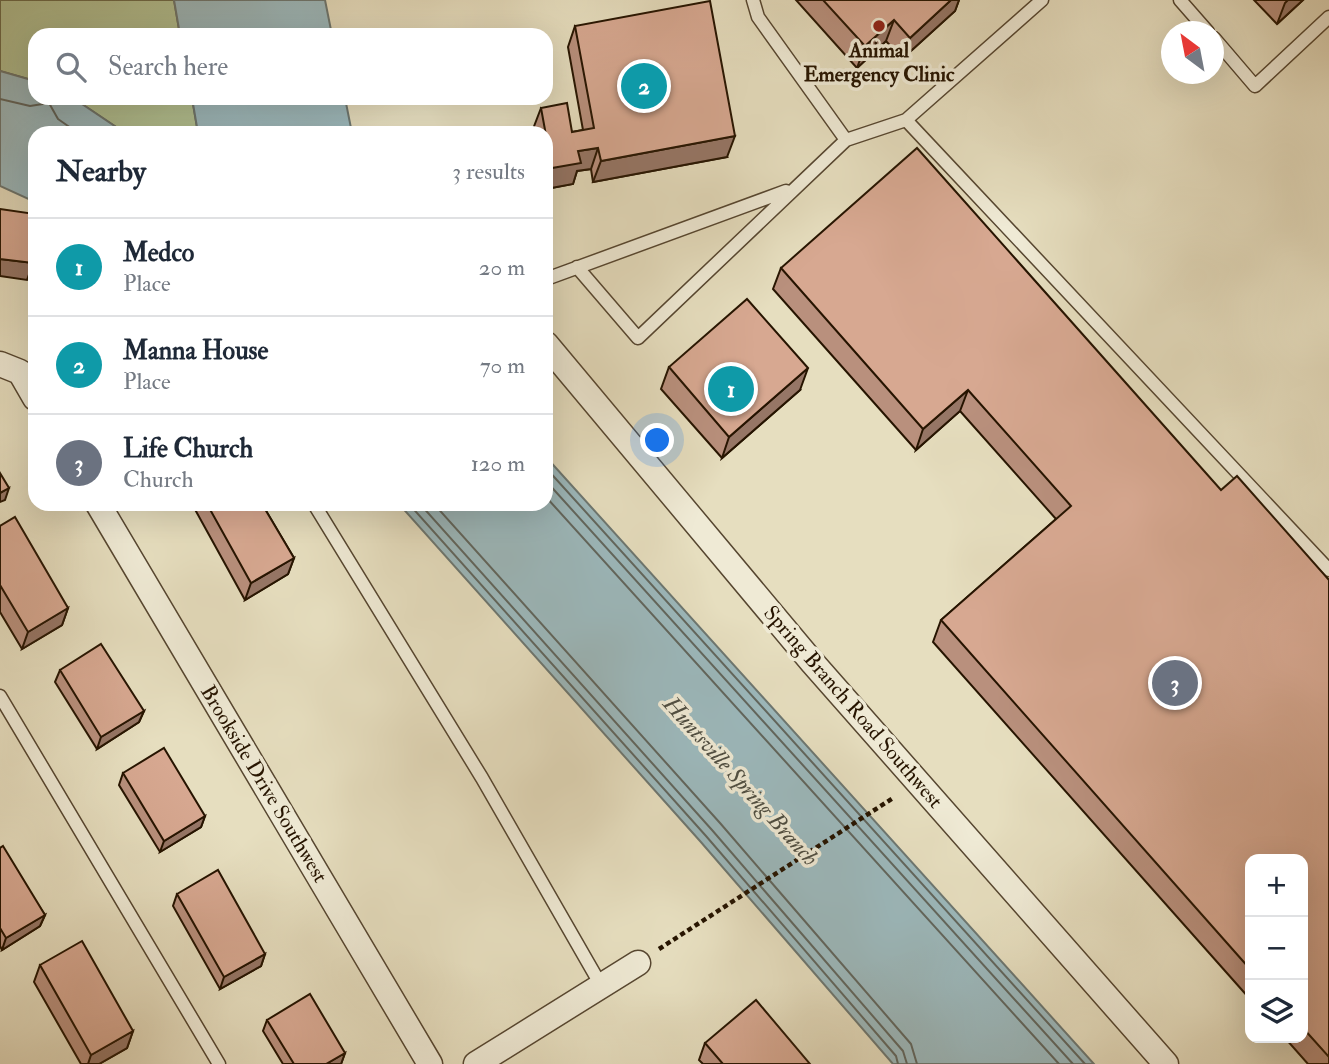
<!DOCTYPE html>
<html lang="en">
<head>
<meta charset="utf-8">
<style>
  :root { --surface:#fff; --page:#f2f2f3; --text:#1f2937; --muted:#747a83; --line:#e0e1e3; --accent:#7c3aed }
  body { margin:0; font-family:"IM FELL Double Pica",serif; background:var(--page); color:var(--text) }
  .controls { position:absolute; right:21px; bottom:21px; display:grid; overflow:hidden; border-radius:14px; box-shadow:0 7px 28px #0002 }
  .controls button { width:63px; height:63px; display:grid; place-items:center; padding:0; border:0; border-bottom:2px solid var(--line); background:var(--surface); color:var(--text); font:35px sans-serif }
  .compass { position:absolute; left:1161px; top:21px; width:63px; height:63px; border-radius:50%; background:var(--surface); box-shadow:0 7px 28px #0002; rotate:328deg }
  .you { position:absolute; left:658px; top:441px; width:24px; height:24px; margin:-18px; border:5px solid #fff; border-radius:50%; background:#1a73e8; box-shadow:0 0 0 10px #1a73e833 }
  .badge { display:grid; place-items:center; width:46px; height:46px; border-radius:50%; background:var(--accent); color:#fff; font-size:23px; font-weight:700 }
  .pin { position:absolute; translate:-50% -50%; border:4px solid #fff; box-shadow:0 2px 7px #0006 }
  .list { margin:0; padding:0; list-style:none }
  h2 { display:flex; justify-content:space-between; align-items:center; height:91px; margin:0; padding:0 28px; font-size:30px }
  h2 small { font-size:23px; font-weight:400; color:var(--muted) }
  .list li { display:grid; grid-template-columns:46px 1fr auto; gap:21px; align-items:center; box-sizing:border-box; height:98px; padding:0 28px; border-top:2px solid var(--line) }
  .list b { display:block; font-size:26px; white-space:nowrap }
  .list p { margin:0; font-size:23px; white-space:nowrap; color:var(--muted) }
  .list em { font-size:23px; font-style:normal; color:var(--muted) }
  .icon { flex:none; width:38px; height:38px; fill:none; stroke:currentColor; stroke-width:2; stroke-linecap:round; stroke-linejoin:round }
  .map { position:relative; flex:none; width:1329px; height:1064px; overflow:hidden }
  .search { position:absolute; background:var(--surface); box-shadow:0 7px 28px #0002; left:28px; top:28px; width:525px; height:77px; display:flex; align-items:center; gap:18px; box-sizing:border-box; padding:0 24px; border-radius:21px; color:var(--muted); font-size:26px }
  .panel { position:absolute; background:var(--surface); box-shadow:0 7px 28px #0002; left:28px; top:126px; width:525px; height:385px; border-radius:21px }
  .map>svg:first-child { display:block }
</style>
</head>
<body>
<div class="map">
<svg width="1329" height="1064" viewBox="0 0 1329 1064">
  <rect width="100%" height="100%" fill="#e6debf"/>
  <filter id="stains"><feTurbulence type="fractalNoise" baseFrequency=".00286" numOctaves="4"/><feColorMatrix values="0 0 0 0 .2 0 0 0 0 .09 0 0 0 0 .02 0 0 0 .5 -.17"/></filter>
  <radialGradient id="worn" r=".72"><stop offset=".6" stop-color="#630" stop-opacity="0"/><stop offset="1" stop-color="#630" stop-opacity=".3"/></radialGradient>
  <path fill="#b2c294" stroke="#6c6b4a" stroke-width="2" d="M0,0H174L180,35H35V81L0,71Z
    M73,98H192L198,133H125Z"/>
  <path fill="#9cb9bd" stroke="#6d7771" stroke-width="2" d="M174,0H325L332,35H180Z
    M0,71L35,81V98H73L125,133H35V202L0,186Z
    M192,98H345L352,133H198Z
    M546,457L1094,1064H893L700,841L399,504H546Z"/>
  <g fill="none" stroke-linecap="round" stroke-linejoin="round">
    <path stroke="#61665e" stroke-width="2" d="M0,99L30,106L49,103L58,119L78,133
      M546,468L1085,1064
      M546,481L1073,1064
      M546,497L1059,1064
      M409,504L706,836L896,1056L898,1064
      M420,504L712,830L903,1051L907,1064
      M434,504L720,823L911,1044L917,1064"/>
    <defs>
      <path id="service" d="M753,0L758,17L846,140
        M1042,0L906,120L1329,570
        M1180,0L1208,32
        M1214,38L1255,86L1329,17
        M577,267L638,338L846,140L906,120
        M546,279L786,191
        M314,504L482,778L602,987
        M0,696L219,1064"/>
      <path id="minor" d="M546,344L812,662L1166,1064
        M0,364L20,372L35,398
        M98,504L430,1064
        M476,1064L638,963"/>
    </defs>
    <use href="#service" stroke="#564630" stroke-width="15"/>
    <use href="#minor" stroke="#564630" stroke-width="27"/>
    <path stroke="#261400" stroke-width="4.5" stroke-dasharray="5 3.5" stroke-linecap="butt" d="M659,949L893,798"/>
    <use href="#service" stroke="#efead5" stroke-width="12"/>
    <use href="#minor" stroke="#efead5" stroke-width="24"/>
  </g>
  <path fill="#b9907d" stroke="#261400" stroke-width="2" d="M796,0H959L955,11L902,59L886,41L857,68Z
    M1254,0H1303L1277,24Z
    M575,26L727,157L593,182L591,169L577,171L573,184L546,189V133H534L533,129L541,108L572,132L583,130L568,47Z
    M781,268L1221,490L1329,580V1064H1308L1285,1038H1303V859H1250V999L933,642L941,620L1056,519L960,411L916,450L773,289Z
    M669,367L800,390L722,458L661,389Z
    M192,504H262L294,558L288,574L245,600Z
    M0,526L68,608L62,625L22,649L0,612Z
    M60,670L144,711L139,722L97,749L55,682Z
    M123,773L205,816L201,827L160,852L119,785Z
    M0,848L45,915L40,926L2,950L0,946Z
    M177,894L265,954L261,966L220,989L173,906Z
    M40,965L133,1031L127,1048L99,1064H81L34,982Z
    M267,1020L345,1053L341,1064H283L263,1031Z
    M705,1043L810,1064H703L699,1060Z"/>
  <path fill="#967666" stroke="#261400" stroke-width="2" d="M951,0H959L955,11L902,59L910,38Z
    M1288,0H1303L1277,24L1285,3Z
    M894,20L886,41L857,68L865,46Z
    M735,136L727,157L593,182L601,161Z
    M598,148L591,169L577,171L573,184L546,189V186L552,168L578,151Z
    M0,259L33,263L27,280L0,276Z
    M808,368L800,390L722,458L729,437Z
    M968,390L960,411L916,450L923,429Z
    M9,488L5,500L0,502V493Z
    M294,558L288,574L245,600L251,583Z
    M68,608L62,625L22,649L28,632Z
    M144,711L139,722L97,749L101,737Z
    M205,816L201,827L160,852L164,841Z
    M45,915L40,926L2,950L6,938Z
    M265,954L261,966L220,989L224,977Z
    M133,1031L127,1048L99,1064H88L91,1055Z
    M345,1053L341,1064H326Z"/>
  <path fill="#d7a891" stroke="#261400" stroke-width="2" d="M823,0H951L910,38L894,20L865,46Z
    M710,1L735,136L601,161L598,148L578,151L581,163L552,168L541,108L567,103L572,132L594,128L575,26Z
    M917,148L1221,490L1237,476L1329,580V1057L1303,1028V859H1250V969L941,620L1071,506L968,390L923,429L781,268Z
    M0,209L35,214V248L33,263L0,259Z
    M747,299L808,368L729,437L669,367Z
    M0,473L9,488L0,493Z
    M207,504H262L294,558L251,583Z
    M15,517L68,608L28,632L0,585V526Z
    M101,644L144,711L101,737L60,670Z
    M164,748L205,816L164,841L123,773Z
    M3,846L45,915L6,938L0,928V848Z
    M218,870L265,954L224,977L177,894Z
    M82,941L133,1031L91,1055L40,965Z
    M310,994L345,1053L326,1064H294L267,1020Z
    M756,1000L810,1064H723L705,1043Z"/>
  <circle fill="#8f2418" stroke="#efead5" stroke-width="2.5" cx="879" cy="26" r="7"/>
  <g text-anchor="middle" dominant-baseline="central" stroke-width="7" stroke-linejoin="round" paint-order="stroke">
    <g font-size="21" font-weight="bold" fill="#261400" stroke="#efead5">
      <text x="879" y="50">Animal<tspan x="879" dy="24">Emergency Clinic</tspan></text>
    </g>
    <g font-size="21" fill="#261400" stroke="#efead5">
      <text transform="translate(853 707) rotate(49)">Spring Branch Road Southwest</text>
      <text transform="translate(264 784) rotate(59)">Brookside Drive Southwest</text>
    </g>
    <g font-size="23" font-style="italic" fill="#4f4e42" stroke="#efead5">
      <text transform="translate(741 781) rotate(48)">Huntsville Spring Branch</text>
    </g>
  </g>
  <rect width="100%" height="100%" filter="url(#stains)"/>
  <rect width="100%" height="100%" fill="url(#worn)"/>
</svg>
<div class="controls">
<button>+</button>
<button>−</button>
<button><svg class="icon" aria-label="layers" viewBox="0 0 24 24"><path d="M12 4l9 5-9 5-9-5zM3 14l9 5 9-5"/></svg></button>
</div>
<svg class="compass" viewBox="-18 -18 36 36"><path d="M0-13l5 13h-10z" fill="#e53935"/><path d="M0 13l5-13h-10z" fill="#747a83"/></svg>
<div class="you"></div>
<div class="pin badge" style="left:731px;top:389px;background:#0f9aa8">1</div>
<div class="pin badge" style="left:644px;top:86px;background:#0f9aa8">2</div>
<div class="pin badge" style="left:1175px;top:683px;background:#6b7280">3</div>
<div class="search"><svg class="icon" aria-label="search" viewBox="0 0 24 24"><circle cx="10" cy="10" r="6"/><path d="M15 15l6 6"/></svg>Search here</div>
<section class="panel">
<h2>Nearby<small>3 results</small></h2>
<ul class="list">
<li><span class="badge" style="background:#0f9aa8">1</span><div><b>Medco</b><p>Place</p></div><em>20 m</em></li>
<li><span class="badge" style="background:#0f9aa8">2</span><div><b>Manna House</b><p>Place</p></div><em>70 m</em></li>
<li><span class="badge" style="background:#6b7280">3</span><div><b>Life Church</b><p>Church</p></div><em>120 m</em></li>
</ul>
</section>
</div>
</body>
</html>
